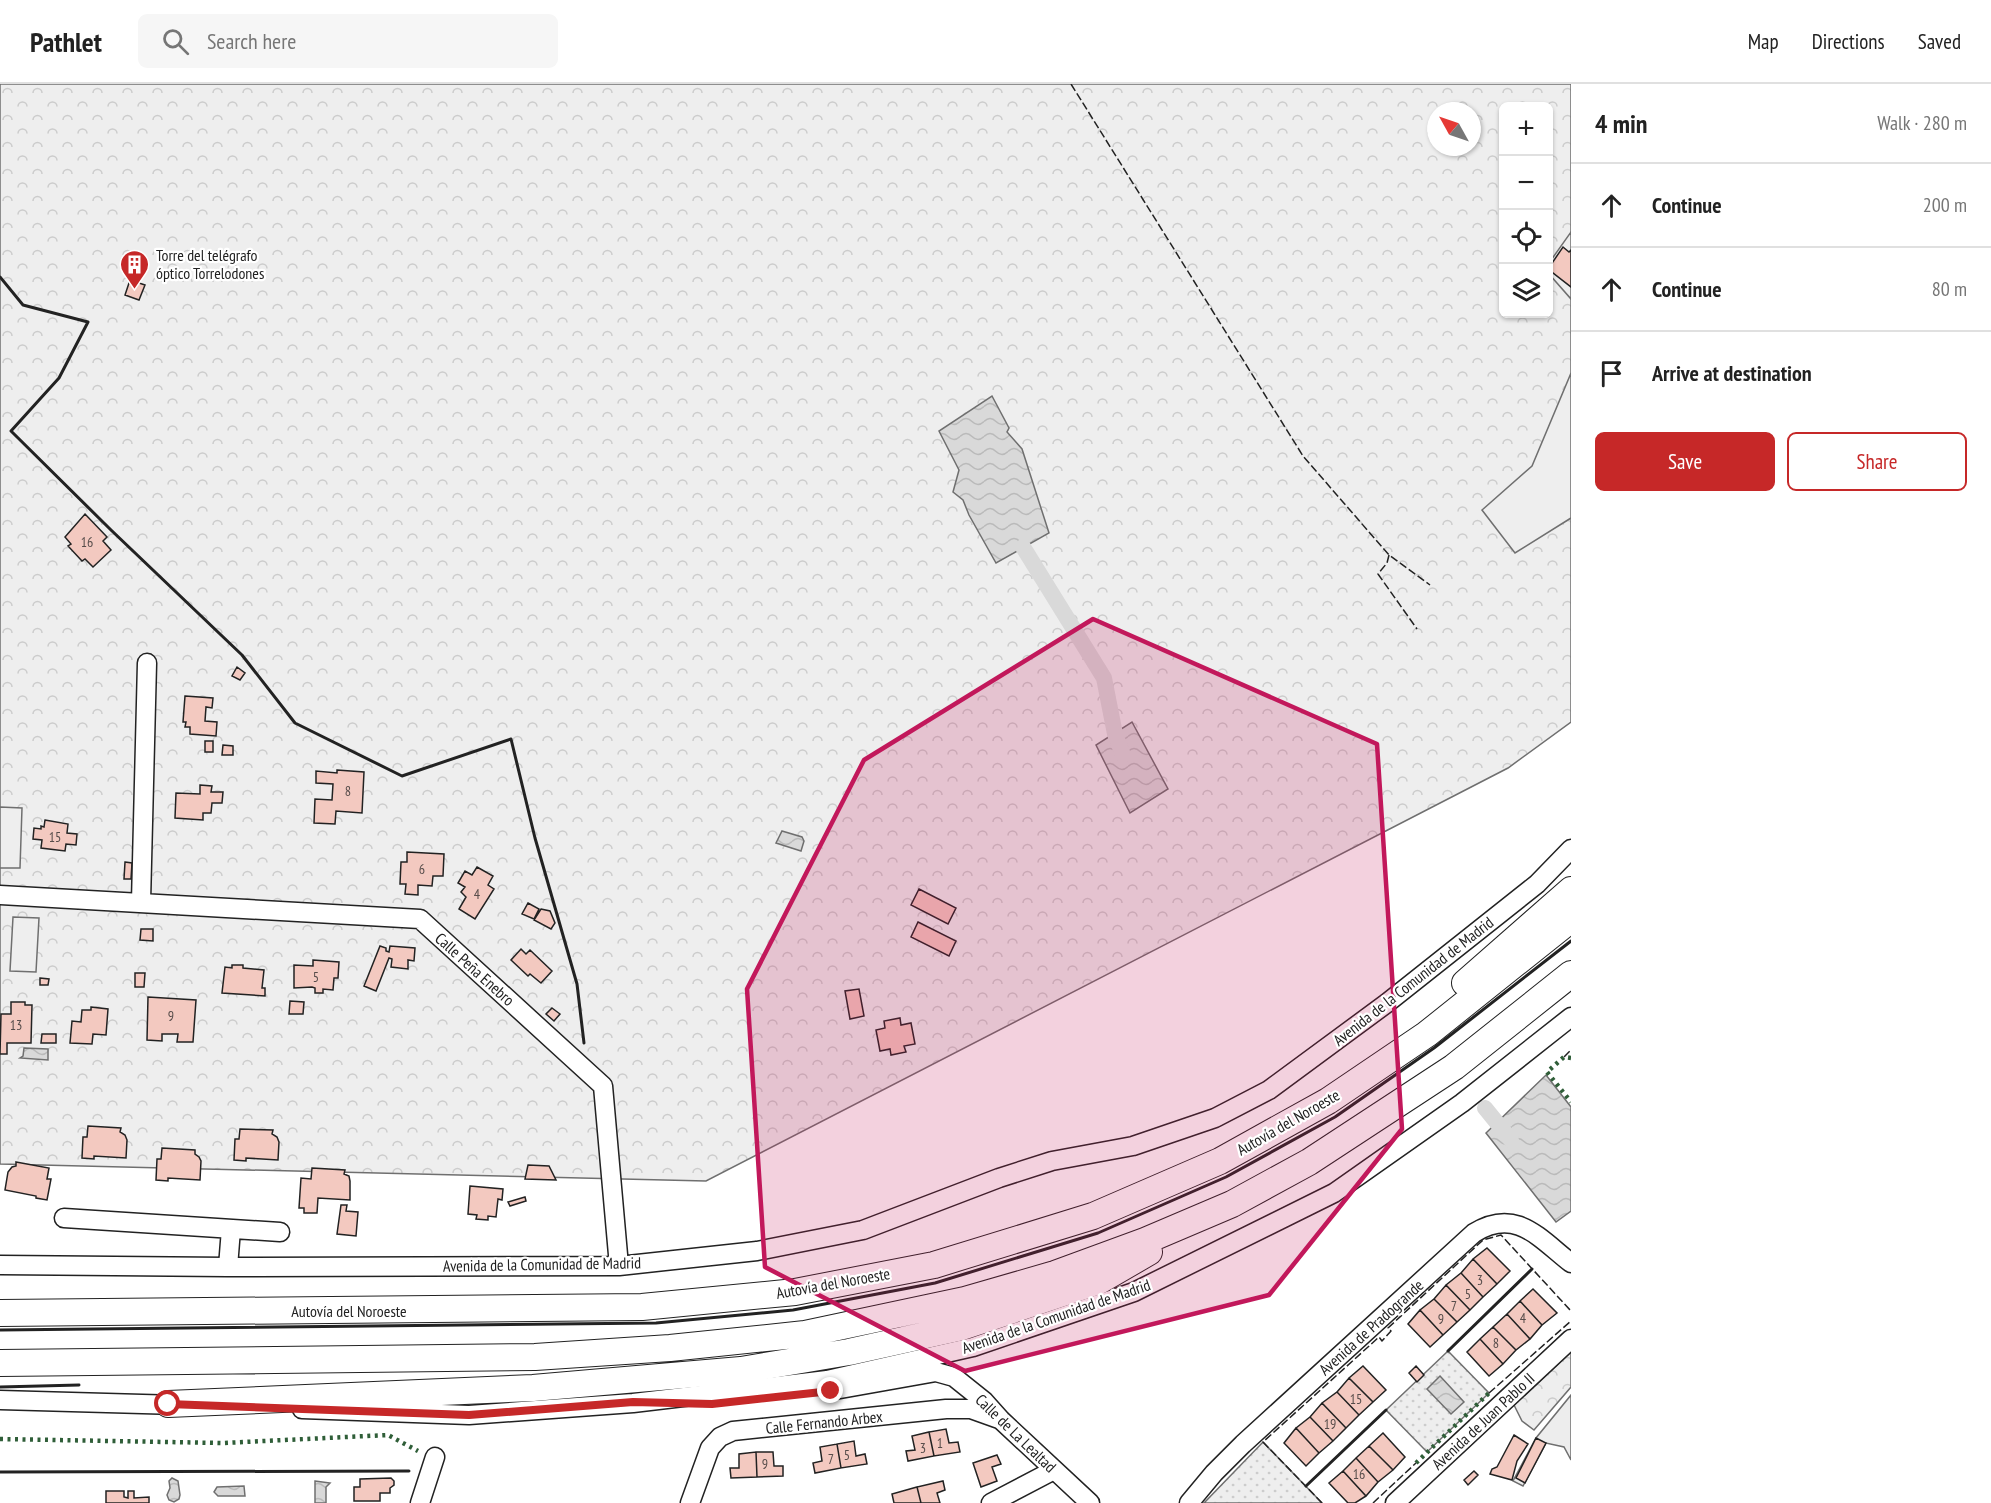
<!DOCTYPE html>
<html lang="en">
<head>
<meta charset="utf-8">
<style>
  :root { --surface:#fff; --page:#f6f6f6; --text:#222; --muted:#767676; --line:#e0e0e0; --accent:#c62828 }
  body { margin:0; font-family:"PT Sans Narrow",sans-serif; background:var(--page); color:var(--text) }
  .controls { position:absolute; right:18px; top:18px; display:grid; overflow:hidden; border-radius:9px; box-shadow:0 2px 4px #0004 }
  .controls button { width:54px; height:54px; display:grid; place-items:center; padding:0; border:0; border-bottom:2px solid var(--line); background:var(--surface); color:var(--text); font:30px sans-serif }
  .compass { position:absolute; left:1427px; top:18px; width:54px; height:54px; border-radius:50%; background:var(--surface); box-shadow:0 2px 4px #0004; rotate:310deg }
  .stop { position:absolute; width:18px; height:18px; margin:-14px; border:4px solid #c62828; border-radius:50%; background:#fff }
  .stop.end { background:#c62828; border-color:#fff; box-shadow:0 2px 6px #0008 }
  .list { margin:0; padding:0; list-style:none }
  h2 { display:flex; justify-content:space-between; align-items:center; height:78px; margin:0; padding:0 24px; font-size:26px }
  h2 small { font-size:20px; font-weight:400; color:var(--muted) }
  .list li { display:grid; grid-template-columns:39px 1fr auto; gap:18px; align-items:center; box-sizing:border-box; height:84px; padding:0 24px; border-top:2px solid var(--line) }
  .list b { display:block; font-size:22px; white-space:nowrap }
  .list em { font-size:20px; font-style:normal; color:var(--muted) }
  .actions { display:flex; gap:12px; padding:18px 24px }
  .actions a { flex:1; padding:14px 0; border:2px solid var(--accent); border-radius:9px; text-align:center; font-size:21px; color:var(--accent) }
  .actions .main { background:var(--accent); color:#fff }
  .icon { flex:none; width:33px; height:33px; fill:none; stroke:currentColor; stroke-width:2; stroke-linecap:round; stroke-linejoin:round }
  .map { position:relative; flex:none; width:1571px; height:1419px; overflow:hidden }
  header { display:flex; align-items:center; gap:36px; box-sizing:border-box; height:84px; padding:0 30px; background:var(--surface); border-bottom:2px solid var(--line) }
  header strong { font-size:28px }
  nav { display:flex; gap:33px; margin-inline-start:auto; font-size:21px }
  .search { width:420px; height:54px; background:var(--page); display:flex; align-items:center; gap:15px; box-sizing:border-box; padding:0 21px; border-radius:9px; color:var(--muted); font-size:22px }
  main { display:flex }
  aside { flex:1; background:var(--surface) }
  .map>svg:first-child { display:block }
</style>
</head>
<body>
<header>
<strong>Pathlet</strong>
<div class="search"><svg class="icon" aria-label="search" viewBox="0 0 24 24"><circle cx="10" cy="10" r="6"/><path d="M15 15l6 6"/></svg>Search here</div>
<nav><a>Map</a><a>Directions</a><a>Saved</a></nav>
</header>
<main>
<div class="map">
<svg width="1571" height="1419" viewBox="0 0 1571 1419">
  <defs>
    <pattern id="grass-dots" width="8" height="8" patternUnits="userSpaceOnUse" patternTransform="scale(1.5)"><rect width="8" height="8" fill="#eee"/><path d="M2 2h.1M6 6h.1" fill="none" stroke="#ccc" stroke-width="1.8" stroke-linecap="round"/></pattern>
    <pattern id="park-crowns" width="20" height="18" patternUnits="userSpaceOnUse" patternTransform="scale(1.5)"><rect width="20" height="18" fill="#eee"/><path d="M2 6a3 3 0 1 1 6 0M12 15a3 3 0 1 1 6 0" fill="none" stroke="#ccc"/></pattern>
    <pattern id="water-waves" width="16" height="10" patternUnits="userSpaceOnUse" patternTransform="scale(1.5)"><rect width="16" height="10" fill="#d9d9d9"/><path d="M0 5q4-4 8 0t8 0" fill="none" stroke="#bababa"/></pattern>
  </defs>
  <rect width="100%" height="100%" fill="#fff"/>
  <path fill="url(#grass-dots)" stroke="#6f6f6f" stroke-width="1.5" d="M1448,1267L1489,1309L1427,1368L1386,1326Z
    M1263,1358L1322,1419H1203H1204Z"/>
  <path fill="url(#park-crowns)" stroke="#6f6f6f" stroke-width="1.5" fill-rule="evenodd" d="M0,0H1571V638L1508,684L706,1097L0,1080ZM1504,22H1548V230H1504ZM1436,27H1472V63H1436Z
    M1571,1268V1303L1534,1346L1522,1337L1514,1321Z"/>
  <path fill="#eee" stroke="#6f6f6f" stroke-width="1.5" d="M1571,148V215L1549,190V179Z
    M1571,289V434L1515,469L1482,426L1532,382Z
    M0,723L22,724L20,784H0Z
    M13,833L39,834L36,888L10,887Z"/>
  <path fill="#ededed" stroke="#6f6f6f" stroke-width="1.5" d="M1571,1311V1376L1564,1363L1546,1359L1523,1402L1513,1397L1536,1354Z"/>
  <path fill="url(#water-waves)" stroke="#6f6f6f" stroke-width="1.5" d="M992,312L1009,344L1007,348L1022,365L1049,449L996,479L969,431L963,416L953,408L959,386L939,347Z
    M1132,638L1168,705L1130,729L1096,661Z
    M782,747L802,753L804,757L801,767L776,759Z
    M24,964L48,965V976L20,974L23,972Z
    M1546,991L1571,1023V1127L1556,1138L1486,1049Z
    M1440,1292L1464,1318L1451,1330L1427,1305Z
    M172,1394L178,1397L180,1411L179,1415L174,1418L169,1416L167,1411L170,1404L169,1397Z
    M315,1397L330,1399L326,1403V1419H315Z
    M244,1402L245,1412H218L214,1408L217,1403Z"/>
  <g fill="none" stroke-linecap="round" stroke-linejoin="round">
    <path stroke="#d9d9d9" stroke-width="16" d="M1023,463L1104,594L1115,650L1123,671
      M1485,1024L1511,1056"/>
  </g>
  <path fill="#f3c9c0" stroke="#222" stroke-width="1.5" d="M1563,163L1569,168L1571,166V203L1548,185Z
    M130,196L145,201L139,216L125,211Z
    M85,430L107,453L103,457L111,466L93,483L85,475L82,477L68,462L71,460L65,453Z
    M237,583L245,589L240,596L232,592Z
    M185,612L213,614L212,624L206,623L205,637L217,638L216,652L190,650V643H185L186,638H183Z
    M205,657H213V668H205Z
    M223,661L233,662V671H222Z
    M337,686L364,688L362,729L336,727L335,740L314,739L315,715L332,716L333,700L316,699V687L337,689Z
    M200,701L212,702L211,708H223L222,719H212L211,729H203V736L175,734L176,709L200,710Z
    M45,736L68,740L67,749L77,750L76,761L66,760L65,767L41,764L42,756L33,755L34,744L41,745V742L44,743Z
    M407,768L444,770L443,792H433L432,802L418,801V811L405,810L406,800H400L401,778H407Z
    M125,778L132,779L131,795H124Z
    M477,783L493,792L488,801L494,805L475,835L459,825L466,813L461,808L465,803L458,799L465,787L472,791Z
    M919,805L956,824L948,840L911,821Z
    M528,819L539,825L534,835L522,830Z
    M541,825L550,827L555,839L551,845L534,836Z
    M918,838L956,857L949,872L911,853Z
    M141,845H153V857L140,856Z
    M380,862L386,864V867L389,868L390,862L415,864L414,877L408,876V885L391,883L392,875L389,874L376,907L364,902Z
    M521,865L526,870L530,866L552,887L541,899L530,890L528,892L511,876Z
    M313,876L339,878L338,894H334L333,906L323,905V909H315V904L312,903L294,904V881L313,882Z
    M232,881H243V884L264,886L262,904H265V912L222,909L225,883L232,884Z
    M135,889H145L144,903H135Z
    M40,894L49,895L48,901H40Z
    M859,905L864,932L850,935L845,907Z
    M148,913L196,916L193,958H177L178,950H162V957L147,956Z
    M290,917L304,918L303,930H289Z
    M11,918H25V921H32L31,959H7V970H0L1,930H11Z
    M91,923L108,925L106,951L93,950L92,960L70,959L72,937L81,938L82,926H91Z
    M552,924L560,930L554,937L546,930Z
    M900,934L901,941L911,939L915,960L904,962L906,968L891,971L890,965L880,967L876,946L885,944L884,937Z
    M42,950H56V959H41Z
    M88,1042L121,1044L120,1048L125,1051L127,1056L126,1074L94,1072V1075L82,1074L83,1053H87Z
    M240,1045L273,1046L272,1050L277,1053L279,1058L278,1076L246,1074V1077L234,1076L235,1055H239Z
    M162,1064L195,1066V1070L199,1073L201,1077L200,1096L168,1094V1097L156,1096L157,1075H161Z
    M16,1078L49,1084L47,1095H51L47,1116L36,1114V1112L5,1106L8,1088L12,1083L16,1082Z
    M528,1081L549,1082L556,1096L525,1095Z
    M312,1084L345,1086L344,1090L349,1092L350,1097V1116L318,1114L317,1129H304V1124H299L301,1094L311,1095Z
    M470,1102L503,1105L502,1116L498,1115L496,1133L488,1132V1136L476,1135L477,1131L468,1130Z
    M525,1113L526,1117L510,1122L508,1118Z
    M341,1121H347L346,1127L358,1128L356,1152L337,1150Z
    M1487,1164L1510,1187L1497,1200L1473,1175Z
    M1473,1175L1497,1200L1483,1213L1461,1189Z
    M1461,1189L1483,1213L1470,1226L1446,1201Z
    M1446,1201L1470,1226L1457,1238L1434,1215Z
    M1533,1205L1557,1229L1542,1241L1520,1217Z
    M1434,1215L1457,1238L1443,1251L1420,1226Z
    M1520,1217L1542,1241L1530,1255L1507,1230Z
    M1420,1226L1443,1251L1430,1263L1408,1240Z
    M1507,1230L1530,1255L1516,1266L1493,1243Z
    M1493,1243L1516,1266L1503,1280L1480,1255Z
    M1480,1255L1503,1280L1489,1292L1467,1268Z
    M1363,1282L1386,1306L1373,1318L1349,1294Z
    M1416,1282L1424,1291L1417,1298L1409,1289Z
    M1349,1294L1373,1318L1359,1331L1337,1308Z
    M1337,1308L1359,1331L1346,1344L1322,1319Z
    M1322,1319L1346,1344L1333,1357L1310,1333Z
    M1310,1333L1333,1357L1319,1369L1296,1344Z
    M1296,1344L1319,1369L1306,1382L1284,1359Z
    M946,1345L949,1359L958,1358L960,1368L934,1372L929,1348Z
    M929,1348L934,1372L908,1377L906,1367L915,1366L912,1352Z
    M1383,1349L1405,1373L1393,1386L1369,1362Z
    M1514,1351L1528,1360L1517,1377L1512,1396L1490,1390L1492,1385L1497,1383Z
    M1536,1354L1546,1359L1525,1399L1516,1394Z
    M854,1357L856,1372L865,1370L867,1380L841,1384L837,1360Z
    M837,1360L841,1384L815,1389L813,1379L822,1377L820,1363Z
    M1369,1362L1393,1386L1378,1398L1356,1374Z
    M756,1368H773L774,1382H783V1392L757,1393Z
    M756,1368L757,1393L731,1394L730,1384H739V1370Z
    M997,1371L1001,1380L992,1383L997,1397L981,1403L973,1379Z
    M1356,1374L1378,1398L1366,1412L1343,1387Z
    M1343,1387L1366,1412L1355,1419H1348L1329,1399Z
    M1474,1387L1478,1391L1468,1401L1464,1396Z
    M391,1394L394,1397V1401L390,1404V1409H380V1417H354V1403H360V1395Z
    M943,1397L945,1406L937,1409L940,1419H921L917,1403Z
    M917,1403L921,1419H894L892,1410Z
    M106,1407H124V1413L128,1414V1407H134V1414L149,1413V1419H106Z"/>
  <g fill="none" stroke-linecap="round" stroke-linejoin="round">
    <defs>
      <path id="minor" d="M0,811L420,835L603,1002L619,1182
        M141,818L147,579
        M64,1134L280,1148
        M0,1181L228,1183L619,1182L757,1167L863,1146L999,1094L1052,1077L1133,1062L1215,1034L1269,1006L1387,919L1537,800L1571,765
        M228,1183L231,1145
        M829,1307L936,1288L954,1293L984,1317L1001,1336L1090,1419
        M0,1316L178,1321
        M302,1325L469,1331L633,1319L827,1296L973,1263L1134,1208L1334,1109L1462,1019L1571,933
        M420,1419L435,1373
        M690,1419L710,1364L720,1353L733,1347L946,1325H971L999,1335
        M991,1419L1054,1386
        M1189,1419L1214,1389L1243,1360L1474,1149C1516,1123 1539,1154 1571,1179
        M1395,1419L1571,1255"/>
      <path id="highway" d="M1465,899L1571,806
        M0,1229L642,1223L795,1208L934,1181L1093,1132L1220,1077L1328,1017L1427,950L1571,835
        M0,1279L535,1273L670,1264L805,1250L965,1216L1055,1190L1145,1157L1232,1120L1309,1078L1454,983L1571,890
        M168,1320L533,1304L741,1286L849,1268L962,1243L1099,1197L1149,1168"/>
    </defs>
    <use href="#minor" stroke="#222" stroke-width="21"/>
    <use href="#highway" stroke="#222" stroke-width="28"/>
    <use href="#minor" stroke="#fff" stroke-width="18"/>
    <use href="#highway" stroke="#fff" stroke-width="26"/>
    <path stroke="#2f5e38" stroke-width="4.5" stroke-dasharray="3 4.5" stroke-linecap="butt" d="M1571,974L1564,973L1547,988L1571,1018
      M0,1355L223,1359L388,1351L418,1367
      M1416,1379L1489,1309"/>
    <path stroke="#222" stroke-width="1.5" stroke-dasharray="8 3" stroke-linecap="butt" d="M1071,0L1303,372L1389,471L1430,501
      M1389,471L1387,479L1378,490L1417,545
      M1564,973L1571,966
      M1489,1309L1571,1237
      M1322,1419L1263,1358L1379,1253L1382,1257L1391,1247L1388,1244L1483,1156L1501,1151L1571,1227
      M1373,1419L1416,1379"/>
    <path stroke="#222" stroke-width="3" d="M0,193L23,221L88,238L59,294L11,347L111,446L242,571L295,639L402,692L511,655L535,754L577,900L584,959
      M0,1246L656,1239L793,1226L935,1199L1098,1149L1226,1093L1335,1033L1434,964L1571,857
      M1448,1267L1532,1185
      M0,1303L79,1301
      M0,1388L409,1387
      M1306,1402L1386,1326"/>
  </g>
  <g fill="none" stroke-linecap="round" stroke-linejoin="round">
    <path stroke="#c62828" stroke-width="8" d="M168,1320L469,1331L633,1318L712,1320L831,1307"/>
  </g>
  <path fill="#c2185b" fill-opacity="0.2" stroke="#c2185b" stroke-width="4.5" stroke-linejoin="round" d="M1093,535L1377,660L1402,1045L1269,1211L965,1287L765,1183L747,905L864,676Z"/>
  <defs>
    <symbol id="building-pin" viewBox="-11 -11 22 30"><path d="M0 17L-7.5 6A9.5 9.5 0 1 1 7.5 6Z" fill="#c62828" stroke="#fff"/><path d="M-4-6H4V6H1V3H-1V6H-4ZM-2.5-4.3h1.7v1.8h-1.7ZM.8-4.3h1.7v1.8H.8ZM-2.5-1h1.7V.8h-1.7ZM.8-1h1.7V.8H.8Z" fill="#fff"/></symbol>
  </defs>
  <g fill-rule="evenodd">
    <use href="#building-pin" x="118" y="164" width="33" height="45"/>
  </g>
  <g text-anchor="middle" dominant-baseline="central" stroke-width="4.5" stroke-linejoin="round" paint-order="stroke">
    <g font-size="14" fill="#564c4a">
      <text x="87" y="458">16</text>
      <text x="348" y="707">8</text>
      <text x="55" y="753">15</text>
      <text x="422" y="785">6</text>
      <text x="477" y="810">4</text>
      <text x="316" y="893">5</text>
      <text x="171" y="932">9</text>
      <text x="16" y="941">13</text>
      <text x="1480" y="1196">3</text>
      <text x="1468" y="1210">5</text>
      <text x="1454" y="1222">7</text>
      <text x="1523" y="1234">4</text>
      <text x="1441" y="1235">9</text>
      <text x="1496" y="1259">8</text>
      <text x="1356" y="1315">15</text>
      <text x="1330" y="1340">19</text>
      <text x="940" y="1359">1</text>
      <text x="923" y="1364">3</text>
      <text x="847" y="1371">5</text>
      <text x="831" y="1375">7</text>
      <text x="765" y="1380">9</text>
      <text x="1359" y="1390">16</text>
    </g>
    <g font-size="16" fill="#222" stroke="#fff" text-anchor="start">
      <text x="156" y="171">Torre del telégrafo<tspan x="156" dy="18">óptico Torrelodones</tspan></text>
    </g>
    <g font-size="16" fill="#222" stroke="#fff">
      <text transform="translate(475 885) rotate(42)">Calle Peña Enebro</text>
      <text transform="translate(1413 897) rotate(-38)">Avenida de la Comunidad de Madrid</text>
      <text transform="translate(1288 1038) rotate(-30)">Autovía del Noroeste</text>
      <text transform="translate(542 1180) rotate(-1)">Avenida de la Comunidad de Madrid</text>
      <text transform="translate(833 1199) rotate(-10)">Autovía del Noroeste</text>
      <text x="349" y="1227">Autovía del Noroeste</text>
      <text transform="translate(1056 1232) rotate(-19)">Avenida de la Comunidad de Madrid</text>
      <text transform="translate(1371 1243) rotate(-42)">Avenida de Pradogrande</text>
      <text transform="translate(1483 1337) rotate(-43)">Avenida de Juan Pablo II</text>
      <text transform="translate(824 1338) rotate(-6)">Calle Fernando Arbex</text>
      <text transform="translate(1016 1349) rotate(44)">Calle de La Lealtad</text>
    </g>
  </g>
</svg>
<div class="controls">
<button>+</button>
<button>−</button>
<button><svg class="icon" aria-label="locate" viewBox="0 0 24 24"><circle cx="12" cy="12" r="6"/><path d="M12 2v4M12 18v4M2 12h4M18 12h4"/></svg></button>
<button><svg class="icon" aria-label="layers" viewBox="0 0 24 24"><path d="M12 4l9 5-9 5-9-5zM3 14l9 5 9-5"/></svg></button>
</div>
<svg class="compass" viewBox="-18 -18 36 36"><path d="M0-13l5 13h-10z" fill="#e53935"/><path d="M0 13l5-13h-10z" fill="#767676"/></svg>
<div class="stop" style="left:168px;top:1320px"></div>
<div class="stop end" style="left:831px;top:1307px"></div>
</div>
<aside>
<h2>4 min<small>Walk · 280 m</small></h2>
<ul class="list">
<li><svg class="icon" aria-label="ahead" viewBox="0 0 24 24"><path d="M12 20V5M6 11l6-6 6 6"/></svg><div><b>Continue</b></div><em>200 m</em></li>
<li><svg class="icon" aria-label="ahead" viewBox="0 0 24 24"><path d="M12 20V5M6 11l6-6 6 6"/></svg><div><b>Continue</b></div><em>80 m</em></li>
<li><svg class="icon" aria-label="arrive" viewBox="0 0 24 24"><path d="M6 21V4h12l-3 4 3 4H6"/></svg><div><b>Arrive at destination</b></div></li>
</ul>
<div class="actions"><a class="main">Save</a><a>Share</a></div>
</aside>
</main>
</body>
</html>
